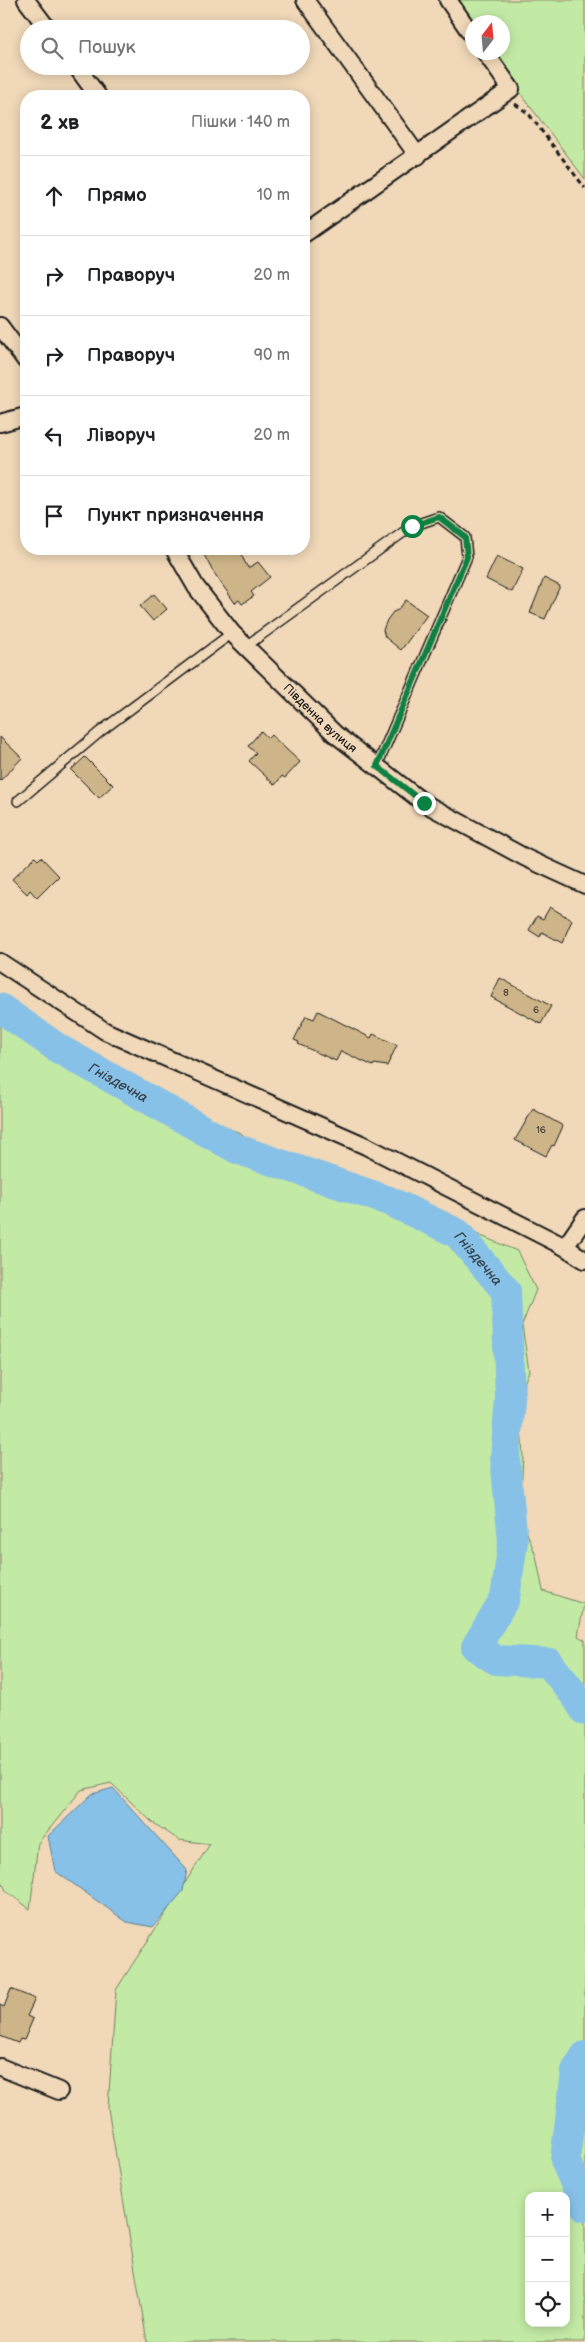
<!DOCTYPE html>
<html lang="uk">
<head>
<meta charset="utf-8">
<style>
  :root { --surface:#fff; --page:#f6f6f6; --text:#202124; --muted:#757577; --line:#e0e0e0 }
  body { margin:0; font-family:"Balsamiq Sans",sans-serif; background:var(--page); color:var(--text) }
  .controls { position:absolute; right:15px; bottom:15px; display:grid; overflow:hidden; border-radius:10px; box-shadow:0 2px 12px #0003 }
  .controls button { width:45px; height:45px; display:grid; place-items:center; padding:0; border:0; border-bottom:1px solid var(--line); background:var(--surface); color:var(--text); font:25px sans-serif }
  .compass { position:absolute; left:465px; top:15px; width:45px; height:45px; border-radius:50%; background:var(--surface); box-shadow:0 2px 12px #0003; rotate:16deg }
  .stop { position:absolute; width:15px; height:15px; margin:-11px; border:4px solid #0b8043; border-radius:50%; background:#fff }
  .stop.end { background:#0b8043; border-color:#fff; box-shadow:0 1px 5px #0008 }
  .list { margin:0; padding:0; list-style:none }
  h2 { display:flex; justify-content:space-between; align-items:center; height:65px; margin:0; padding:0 20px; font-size:21px }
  h2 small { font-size:16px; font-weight:400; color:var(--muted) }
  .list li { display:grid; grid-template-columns:32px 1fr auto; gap:15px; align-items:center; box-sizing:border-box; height:80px; padding:0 20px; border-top:1px solid var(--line) }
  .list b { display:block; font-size:19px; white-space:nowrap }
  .list em { font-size:16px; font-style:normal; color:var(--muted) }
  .icon { flex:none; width:28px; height:28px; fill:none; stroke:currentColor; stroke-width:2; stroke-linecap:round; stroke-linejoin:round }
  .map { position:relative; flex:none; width:585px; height:2342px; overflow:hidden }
  .search { position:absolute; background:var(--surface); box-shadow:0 2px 12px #0003; left:20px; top:20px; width:290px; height:55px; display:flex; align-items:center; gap:12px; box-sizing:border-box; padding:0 18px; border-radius:28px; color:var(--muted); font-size:19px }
  .panel { position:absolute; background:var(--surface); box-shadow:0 2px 12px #0003; left:20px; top:90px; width:290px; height:465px; border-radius:20px }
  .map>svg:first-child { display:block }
</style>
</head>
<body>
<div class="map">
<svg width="585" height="2342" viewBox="0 0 585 2342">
  <rect width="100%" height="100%" fill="#f0d8b8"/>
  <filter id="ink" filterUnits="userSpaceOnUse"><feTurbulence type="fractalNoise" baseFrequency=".02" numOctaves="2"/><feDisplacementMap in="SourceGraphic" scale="10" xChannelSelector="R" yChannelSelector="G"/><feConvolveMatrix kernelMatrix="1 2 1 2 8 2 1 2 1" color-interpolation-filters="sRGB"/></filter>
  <g filter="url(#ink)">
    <path fill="#c3eaa5" stroke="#708360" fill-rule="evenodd" d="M451,0H585V179L490,53L502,52V22H472Z
      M0,1024L118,1096L162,1116L208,1121L241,1133L276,1166L314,1177L337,1173L375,1208L419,1210L517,1251L536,1290L522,1325L529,1371L519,1396L523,1456L520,1515L536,1556L543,1591L584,1604L578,1636L585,1640V2342H147L108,2108L116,1990L210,1844L179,1840L152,1822L111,1783L81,1790L38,1843L30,1909L6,1891L0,1876ZM529,2196H566V2323H529Z"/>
    <path fill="#88c1e7" stroke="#5d7f96" d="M113,1788L187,1870L183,1891L153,1927L127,1922L55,1871L48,1836L92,1794Z"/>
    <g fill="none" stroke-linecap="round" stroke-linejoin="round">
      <g stroke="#88c1e7" stroke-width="30">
        <path id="s1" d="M0,1008L59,1049L237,1149L389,1201L457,1233L506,1291L510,1399L505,1458L513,1542L505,1598L476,1647L496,1660L549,1663L577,1698L585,1711"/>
        <path d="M585,2056L576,2071L565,2160L585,2207"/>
      </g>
    </g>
    <path fill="#ceb589" stroke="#1c1c1c" d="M201,549H238L248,568L258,562L270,577L251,592L254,596L242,604L239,600L235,603L212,570Z
      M497,556L523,569L512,592L486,579Z
      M544,578L560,586L545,619L530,613Z
      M154,594L167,609L153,621L140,606Z
      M406,600L427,615L401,650L385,637L383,630L387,620L393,612L398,610Z
      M261,731L268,738L271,735L300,762L285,778L282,776L275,785L249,761L256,753L248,746Z
      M0,737L22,758L0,781Z
      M85,757L113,785L99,798L71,770Z
      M35,857L38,860L41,857L59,876L37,898L30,890L27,894L12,879Z
      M550,907L572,920L562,943L542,932L540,937L529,930L537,916L543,919Z
      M500,978L551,1006L541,1024L491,997Z
      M318,1011L371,1038L373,1034L397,1045L387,1066L374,1064L373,1066L341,1051L336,1061L298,1044L299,1042L294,1040L306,1016L314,1019Z
      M533,1109L563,1126L554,1146L552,1145L546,1156L515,1140Z
      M11,1989L35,1999L27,2016L33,2019L24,2040L20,2039L18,2043L0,2036V2005L4,2007Z"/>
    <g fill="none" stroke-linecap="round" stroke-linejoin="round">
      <defs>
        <path id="lane" d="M246,646L412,526L439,517L465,537L467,557L377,766
          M18,801L101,731L232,633"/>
        <g id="street">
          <path d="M26,0L48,29"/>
          <path d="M305,0L418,156"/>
          <path d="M448,0L472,35"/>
          <path d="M76,66L98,96"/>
          <path d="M304,234L511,89L485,52"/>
          <path d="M0,326L26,361"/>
          <path d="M0,423L26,416"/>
          <path id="s2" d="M174,549L196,587L232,633L335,734L424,803L526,858L585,885"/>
          <path d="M0,962L105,1031L366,1146L565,1247L585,1260"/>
          <path d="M565,1247L585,1218"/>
          <path d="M0,2067L59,2091"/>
        </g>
      </defs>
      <use href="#lane" stroke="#1c1c1c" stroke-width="12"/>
      <use href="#street" stroke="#1c1c1c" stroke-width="20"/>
      <path stroke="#1c1c1c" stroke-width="3" stroke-dasharray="5 4" stroke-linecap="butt" d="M515,104L528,113L585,188"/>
      <use href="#lane" stroke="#f0d8b8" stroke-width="9"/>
      <use href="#street" stroke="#f0d8b8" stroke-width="16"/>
    </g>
  </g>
  <g fill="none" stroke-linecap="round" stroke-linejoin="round" filter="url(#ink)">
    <path stroke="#0b8043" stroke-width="6" d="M412,526L439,517L465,537L467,557L377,766L424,803"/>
  </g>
  <g text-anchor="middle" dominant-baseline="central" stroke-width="4.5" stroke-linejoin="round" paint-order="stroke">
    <g font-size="10" fill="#484237">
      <text x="506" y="993">8</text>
      <text x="536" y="1010">6</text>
      <text x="541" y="1130">16</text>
    </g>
    <g font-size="12" fill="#1c1c1c" stroke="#f0d8b8">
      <text stroke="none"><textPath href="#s2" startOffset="225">Південна вулиця</textPath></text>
    </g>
    <g font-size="14" font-style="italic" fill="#37454f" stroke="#f0d8b8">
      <text stroke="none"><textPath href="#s1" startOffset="140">Гніздечна</textPath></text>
      <text stroke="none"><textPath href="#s1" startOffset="545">Гніздечна</textPath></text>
    </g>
  </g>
</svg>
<div class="controls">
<button>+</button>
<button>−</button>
<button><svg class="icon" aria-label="locate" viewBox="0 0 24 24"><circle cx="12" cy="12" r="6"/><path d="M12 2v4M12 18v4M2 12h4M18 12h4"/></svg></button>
</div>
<svg class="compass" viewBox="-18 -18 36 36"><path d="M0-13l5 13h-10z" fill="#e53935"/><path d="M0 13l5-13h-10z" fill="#757577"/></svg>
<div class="stop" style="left:412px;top:526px"></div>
<div class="stop end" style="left:424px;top:803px"></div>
<div class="search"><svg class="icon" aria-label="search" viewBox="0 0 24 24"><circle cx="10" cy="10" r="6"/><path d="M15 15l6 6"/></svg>Пошук</div>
<section class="panel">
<h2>2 хв<small>Пішки · 140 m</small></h2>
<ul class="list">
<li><svg class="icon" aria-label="ahead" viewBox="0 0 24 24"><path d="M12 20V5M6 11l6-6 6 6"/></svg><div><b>Прямо</b></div><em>10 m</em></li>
<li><svg class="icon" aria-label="right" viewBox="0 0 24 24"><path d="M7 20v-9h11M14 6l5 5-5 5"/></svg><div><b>Праворуч</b></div><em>20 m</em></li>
<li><svg class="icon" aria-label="right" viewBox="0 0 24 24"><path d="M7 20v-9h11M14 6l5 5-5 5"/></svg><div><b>Праворуч</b></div><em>90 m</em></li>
<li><svg class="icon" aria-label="left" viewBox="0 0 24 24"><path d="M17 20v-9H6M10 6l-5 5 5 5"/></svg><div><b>Ліворуч</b></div><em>20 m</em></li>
<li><svg class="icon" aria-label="arrive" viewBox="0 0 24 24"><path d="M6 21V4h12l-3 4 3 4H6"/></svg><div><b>Пункт призначення</b></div></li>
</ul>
</section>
</div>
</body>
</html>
